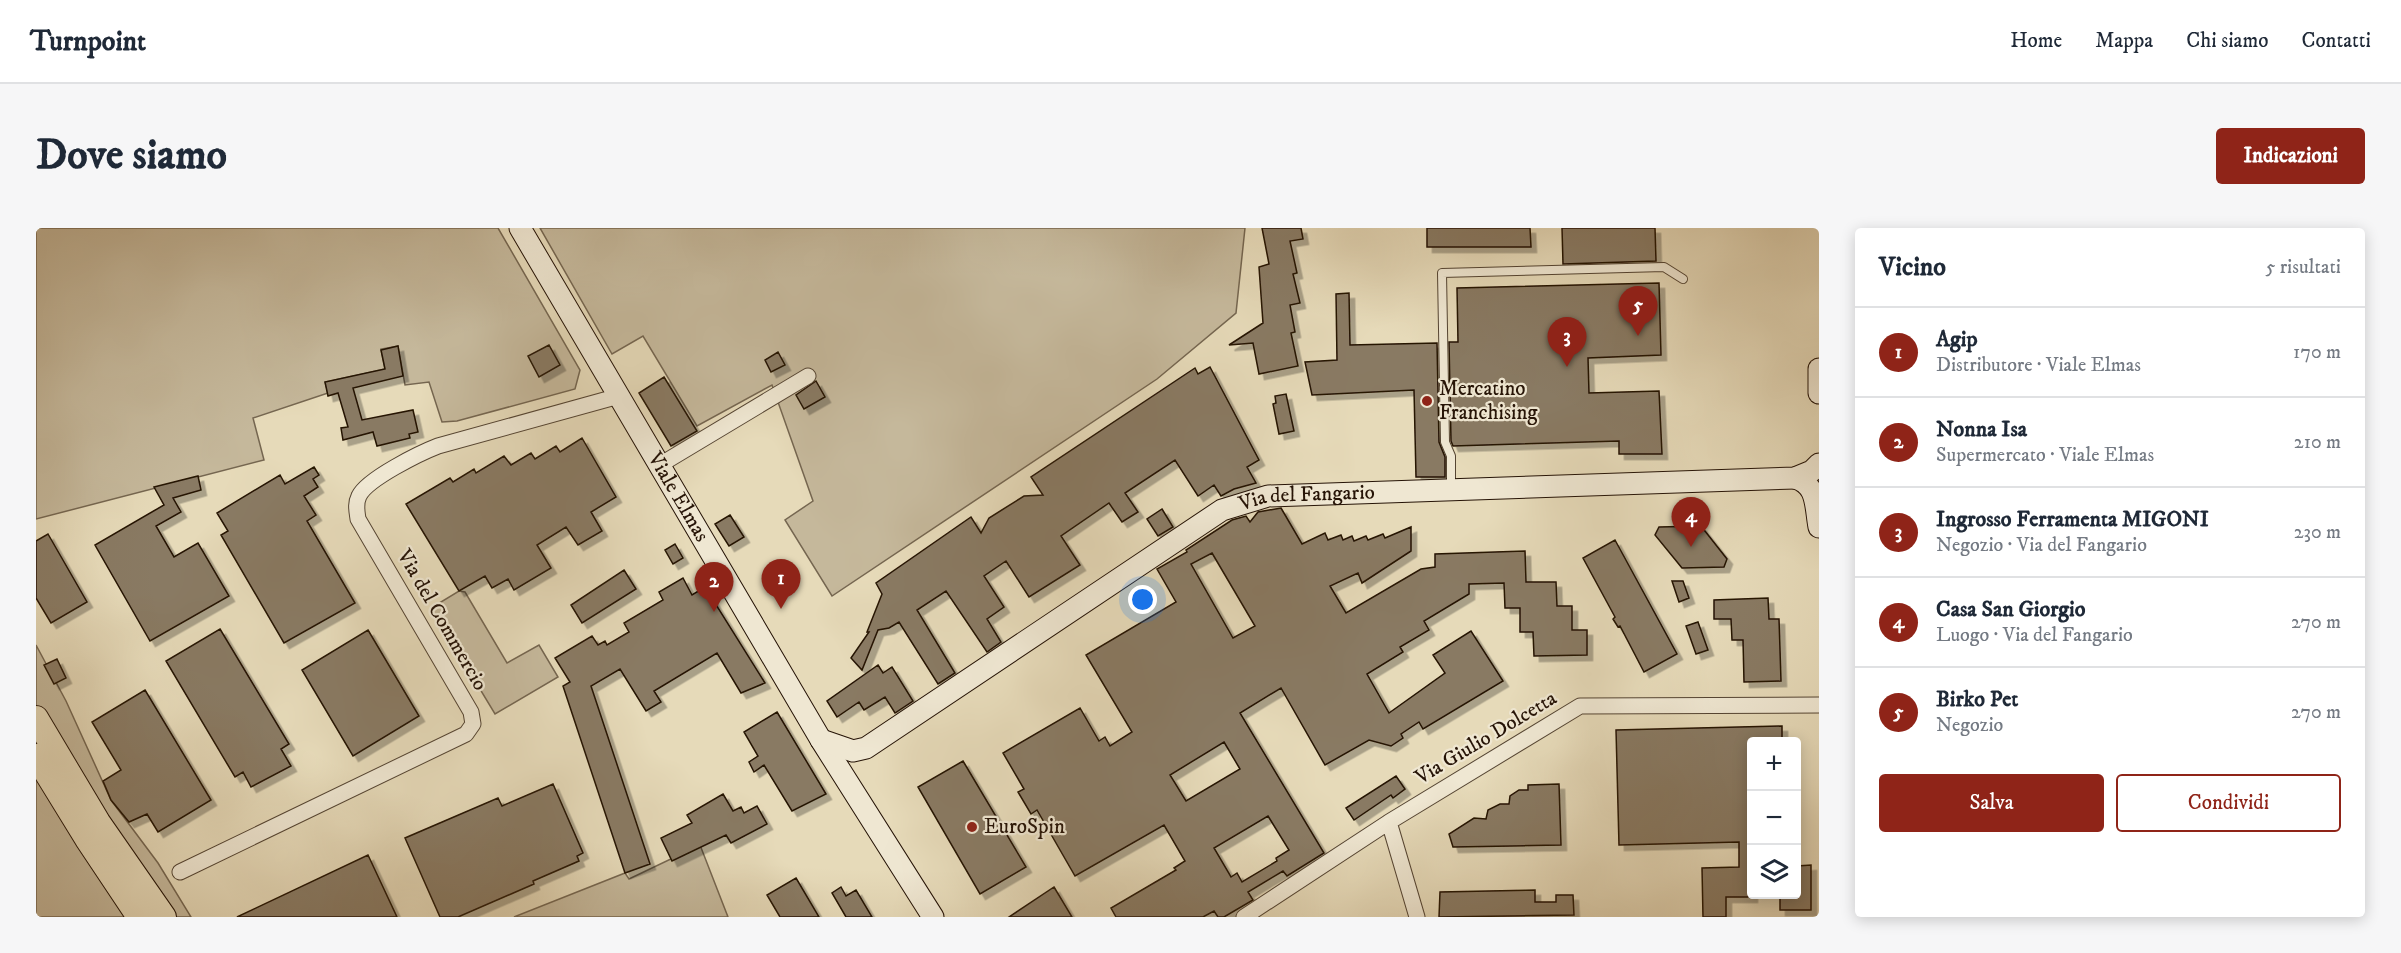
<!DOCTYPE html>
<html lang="it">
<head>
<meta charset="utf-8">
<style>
  :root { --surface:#fff; --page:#f6f6f7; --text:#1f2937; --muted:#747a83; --line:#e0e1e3; --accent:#8f2418 }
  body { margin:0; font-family:"IM FELL DW Pica",serif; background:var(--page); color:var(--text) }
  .controls { position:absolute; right:18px; bottom:18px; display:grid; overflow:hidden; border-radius:6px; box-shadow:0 3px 15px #0003 }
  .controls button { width:54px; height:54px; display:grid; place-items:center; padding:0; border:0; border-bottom:2px solid var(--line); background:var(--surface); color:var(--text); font:30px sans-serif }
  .you { position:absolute; left:1107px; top:372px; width:21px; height:21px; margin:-15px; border:4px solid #fff; border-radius:50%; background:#1a73e8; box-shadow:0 0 0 9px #1a73e833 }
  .badge { display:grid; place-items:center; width:39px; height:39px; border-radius:50%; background:var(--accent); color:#fff; font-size:20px; font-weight:700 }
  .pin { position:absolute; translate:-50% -50px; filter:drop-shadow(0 2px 3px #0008) }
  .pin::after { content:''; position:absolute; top:32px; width:21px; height:18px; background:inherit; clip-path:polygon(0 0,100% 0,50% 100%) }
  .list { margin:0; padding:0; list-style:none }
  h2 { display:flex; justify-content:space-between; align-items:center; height:78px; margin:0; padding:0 24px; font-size:26px }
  h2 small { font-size:20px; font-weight:400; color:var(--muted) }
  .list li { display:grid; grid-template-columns:39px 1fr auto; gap:18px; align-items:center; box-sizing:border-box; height:90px; padding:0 24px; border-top:2px solid var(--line) }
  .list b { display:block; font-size:22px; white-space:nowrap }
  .list p { margin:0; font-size:20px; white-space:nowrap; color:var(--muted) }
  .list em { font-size:20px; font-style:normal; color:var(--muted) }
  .actions { display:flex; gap:12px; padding:18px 24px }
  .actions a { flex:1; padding:14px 0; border:2px solid var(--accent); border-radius:6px; text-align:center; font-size:21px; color:var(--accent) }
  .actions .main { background:var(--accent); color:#fff }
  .icon { flex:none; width:33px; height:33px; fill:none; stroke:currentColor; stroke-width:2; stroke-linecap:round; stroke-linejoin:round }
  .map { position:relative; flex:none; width:1783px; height:689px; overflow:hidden; border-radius:6px }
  header { display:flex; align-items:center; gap:36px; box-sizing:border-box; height:84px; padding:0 30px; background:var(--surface); border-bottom:2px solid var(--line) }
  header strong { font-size:28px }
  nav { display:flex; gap:33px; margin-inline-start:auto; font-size:21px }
  .intro { display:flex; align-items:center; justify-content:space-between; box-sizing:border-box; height:144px; padding:0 36px }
  h1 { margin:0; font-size:42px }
  .button { padding:15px 27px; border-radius:6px; background:var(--accent); color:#fff; font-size:21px; font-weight:700 }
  main { display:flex; gap:36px; padding:0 36px }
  aside { flex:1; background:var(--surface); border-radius:6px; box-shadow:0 3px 15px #0003 }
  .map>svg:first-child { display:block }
</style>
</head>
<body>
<header>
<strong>Turnpoint</strong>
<nav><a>Home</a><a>Mappa</a><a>Chi siamo</a><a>Contatti</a></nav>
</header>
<div class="intro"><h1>Dove siamo</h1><a class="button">Indicazioni</a></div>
<main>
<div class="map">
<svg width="1783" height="689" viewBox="0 0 1783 689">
  <defs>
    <filter id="shadow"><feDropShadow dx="5.5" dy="5.5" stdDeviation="0" flood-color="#0004"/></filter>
  </defs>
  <rect width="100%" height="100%" fill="#e6dab9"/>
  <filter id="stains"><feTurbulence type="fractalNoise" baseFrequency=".00333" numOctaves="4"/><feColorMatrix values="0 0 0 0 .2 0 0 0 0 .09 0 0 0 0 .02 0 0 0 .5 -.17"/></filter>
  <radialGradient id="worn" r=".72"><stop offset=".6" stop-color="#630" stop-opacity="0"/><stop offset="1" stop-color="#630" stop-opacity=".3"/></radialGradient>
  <path fill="#c5b89b" stroke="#756650" stroke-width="1.5" d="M0,0H462L544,142L539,161L421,193L406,194L393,154L369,157L362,118L345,121L349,141L289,154L292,165L217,190L228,232L0,291Z
    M504,0H1209L1200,85L1121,151L796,368L749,292L777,273L736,157L661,198L607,108L576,126Z
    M423,363L429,364L471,435L503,417L522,449L459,486L395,380Z
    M0,417L30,473L75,572L122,635L155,689H0Z
    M664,617L692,689H478L589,645L593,651Z"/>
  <path fill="#897a63" stroke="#251306" stroke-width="1.5" fill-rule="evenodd" filter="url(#shadow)" d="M1226,0H1265L1267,11L1254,13L1261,45L1257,46L1264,75L1254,77L1259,104L1255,105L1262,138L1223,146L1217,115L1193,117L1227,95L1223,39L1233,36Z
    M1391,0H1494L1495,19H1391Z
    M1526,0H1619L1620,33L1527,36Z
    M1623,55L1625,127L1552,130L1553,165L1623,163L1626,226H1583V213L1417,218L1415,213L1413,114H1422L1421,60Z
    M1313,65L1314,117L1401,115L1403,214L1409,229V249H1380L1378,162L1276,167L1269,134L1301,132L1300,66Z
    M513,117L524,137L503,149L492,128Z
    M362,118L367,148L317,160L326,192L377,182L382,204L373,206L374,210L341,218L337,204L307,212L305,200L312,199L302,165L292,168L289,154L349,141L345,122Z
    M742,124L749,137L735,144L729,132Z
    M1174,139L1223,232L1211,239L1220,255L1198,261L1185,268L1178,257L1162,268L1139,232L1089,265L1102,284L1086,294L1073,275L1025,308L1044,337L993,369L970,333L948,348L968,379L951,391L965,414L951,424L910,363L881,382L919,445L902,456L863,394L853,400L842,402L826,442L815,430L833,404H831L846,366L840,355L935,289L945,305L953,290L988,268L1007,267L995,249L1159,140L1162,146Z
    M628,149L661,203L635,218L603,165Z
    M780,153L789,169L768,181L760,167Z
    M1250,166L1258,203L1243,206L1237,176L1240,175L1239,168Z
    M546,210L580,269L555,284L566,303L542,317L530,299L501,317L515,340L478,362L472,351L456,360L449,348L423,363L370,276L414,250L417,254L438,241L440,245L468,228L475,237L495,225L499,231L520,218L524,224Z
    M278,239L283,247L277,251L282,259L268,268L280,287L271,293L319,375L248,415L185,307L192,303L181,285L244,247L249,256Z
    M162,248L165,262L137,270L145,284L120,298L138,329L162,315L193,368L114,413L59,317L128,277L118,259Z
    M1245,280L1266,316L1289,305L1292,312L1305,307L1307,312L1316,308L1318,313L1330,308L1332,312L1347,306L1349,310L1375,299V323L1326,355L1322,345L1294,358L1310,385L1385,341L1399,339V326L1489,323L1490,354H1520L1521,378H1536V402H1551V427L1498,428L1497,404H1484V380H1469L1468,355L1433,356V366L1388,393L1393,402L1364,419L1367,424L1331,446L1353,485L1409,445L1397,427L1435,403L1467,453L1387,501L1383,494L1365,506L1367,510L1355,518L1333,512L1289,537L1245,460L1204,485L1288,625L1251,648L1247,643L1212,664L1217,672L1188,689H1182L1178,683L1167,689H1080L1075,680L1140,642L1138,640L1149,633L1128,597L1039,648L1001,582L995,586L982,564L988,561L967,525L1044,480L1063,513L1069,509L1074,518L1096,504L1050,427L1140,374L1121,341L1151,324L1150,322L1196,292L1210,288L1214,294L1222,284ZM1176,325L1219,398L1197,410L1155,336ZM1188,514L1204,541L1150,573L1134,547ZM1232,588L1253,622L1240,630L1241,633L1206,654L1201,645L1195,649L1178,620Z
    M1126,281L1137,299L1122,308L1111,291Z
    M694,287L708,309L693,318L679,296Z
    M1665,298L1691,331L1688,339L1646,340L1619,307L1623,299Z
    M12,306L51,374L15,395L0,370V313Z
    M1579,312L1641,426L1608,444L1584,398L1582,399L1577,391L1579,389L1547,330Z
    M639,316L647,330L637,336L629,322Z
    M588,342L600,361L546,395L535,377Z
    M647,350L656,367L669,359L729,455L705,465L681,425L618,463L625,474L610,483L584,441L555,458L614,636L589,645L527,458L534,454L519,430L556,408L562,417L569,413L571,417L593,404L588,395L627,372L623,364Z
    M1636,353H1647L1653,370L1643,374Z
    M1732,370L1733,391H1743L1745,453L1708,454L1707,412H1696L1695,391H1678V372Z
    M1662,394L1672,422L1660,426L1650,398Z
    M184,401L253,516L245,521L255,538L215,559L207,544L199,549L130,433Z
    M332,402L383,488L317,528L266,442Z
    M21,431L30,450L18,456L8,437Z
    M842,437L847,445L856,439L877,473L859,485L849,469L828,482L823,474L801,489L791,473Z
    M109,462L175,572L122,604L111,586L93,594L75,572L67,553L85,542L56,494Z
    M741,484L790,566L756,583L728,537L718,544L713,534L722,528L708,504Z
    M1746,498V513H1716V669H1690V689H1667L1666,640L1703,639V614L1583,617L1580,502Z
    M927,533L990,639L944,666L882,559Z
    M1360,548L1369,561L1357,570L1355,567L1318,592L1310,580Z
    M517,556L547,625L541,628L543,633L497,653L498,656L422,689H404L369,610L462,570L466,578Z
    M1523,556L1525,617L1417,619L1413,606L1438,590L1450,591L1452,582L1464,576H1473L1474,568L1483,562H1492V557Z
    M687,566L697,583L705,579L708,585L721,578L731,596L695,615L690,607L636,633L625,610L656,595L651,587Z
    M332,627L361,689H201Z
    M1775,637V682H1744V666H1761V638Z
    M760,650L783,689H744L731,667Z
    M805,659L810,668L820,662L836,689H810L796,665Z
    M1018,659L1036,689H973Z
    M1499,662V674H1520V667H1537L1538,687L1403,689L1404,664Z"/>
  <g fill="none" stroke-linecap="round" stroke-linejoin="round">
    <defs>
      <path id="service" d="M1415,259V228L1409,214L1406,45L1628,39L1647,51"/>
      <path id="minor" d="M622,238L772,148
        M1353,594L1381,689
        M144,644L430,506L437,496L435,484L322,291C321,283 319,276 323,268C331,251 384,225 402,218L583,168
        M1208,689L1353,594L1544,478L1783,477"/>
      <g id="secondary">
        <path id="s1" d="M484,0L785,512L897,689"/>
        <path d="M1783,141V165"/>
        <path d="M1759,250C1782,257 1779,278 1783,299"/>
        <path id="s2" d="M785,512L817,523L830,520L1186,282L1232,268L1759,250L1776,243L1783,236"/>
      </g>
      <path id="trunk" d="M0,490L62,594L128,689
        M0,528L51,611L103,689"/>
    </defs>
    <use href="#service" stroke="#554533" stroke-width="10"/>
    <use href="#minor" stroke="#554533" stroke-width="17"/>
    <use href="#secondary" stroke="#251306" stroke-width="23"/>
    <use href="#trunk" stroke="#251306" stroke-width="26"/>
    <use href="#service" stroke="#efe7d2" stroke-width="8"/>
    <use href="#minor" stroke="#efe7d2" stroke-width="15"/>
    <use href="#secondary" stroke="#efe7d2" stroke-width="21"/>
    <use href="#trunk" stroke="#e6dab9" stroke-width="24"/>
  </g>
  <g fill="#8f2418" stroke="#efe7d2" stroke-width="2">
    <circle cx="1391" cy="173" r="6"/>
    <circle cx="936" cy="599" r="6"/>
  </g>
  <g text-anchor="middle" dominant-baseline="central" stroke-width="4.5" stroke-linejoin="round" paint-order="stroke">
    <g font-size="21" fill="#251306" stroke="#efe7d2" text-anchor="start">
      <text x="1403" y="161">Mercatino<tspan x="1403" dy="24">Franchising</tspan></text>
      <text x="948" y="599">EuroSpin</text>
    </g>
    <g font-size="21" fill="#251306" stroke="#efe7d2">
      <text stroke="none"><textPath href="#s1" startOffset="312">Viale Elmas</textPath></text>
      <text stroke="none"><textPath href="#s2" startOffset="562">Via del Fangario</textPath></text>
      <text transform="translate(406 392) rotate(60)">Via del Commercio</text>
      <text transform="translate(1450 510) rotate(-31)">Via Giulio Dolcetta</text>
    </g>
  </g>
  <rect width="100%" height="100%" filter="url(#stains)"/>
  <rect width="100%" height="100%" fill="url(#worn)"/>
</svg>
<div class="controls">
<button>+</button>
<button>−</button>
<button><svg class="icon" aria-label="layers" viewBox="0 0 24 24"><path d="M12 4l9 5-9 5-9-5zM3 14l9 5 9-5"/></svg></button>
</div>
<div class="you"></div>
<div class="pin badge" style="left:745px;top:381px">1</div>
<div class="pin badge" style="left:678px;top:384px">2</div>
<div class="pin badge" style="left:1531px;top:139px">3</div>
<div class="pin badge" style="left:1655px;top:319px">4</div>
<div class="pin badge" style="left:1602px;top:108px">5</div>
</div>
<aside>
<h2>Vicino<small>5 risultati</small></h2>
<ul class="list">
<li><span class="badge">1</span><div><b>Agip</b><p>Distributore · Viale Elmas</p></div><em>170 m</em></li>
<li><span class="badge">2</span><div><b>Nonna Isa</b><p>Supermercato · Viale Elmas</p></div><em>210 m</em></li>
<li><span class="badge">3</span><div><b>Ingrosso Ferramenta MIGONI</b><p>Negozio · Via del Fangario</p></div><em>230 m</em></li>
<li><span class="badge">4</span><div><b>Casa San Giorgio</b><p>Luogo · Via del Fangario</p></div><em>270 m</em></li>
<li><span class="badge">5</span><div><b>Birko Pet</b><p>Negozio</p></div><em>270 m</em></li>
</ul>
<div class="actions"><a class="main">Salva</a><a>Condividi</a></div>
</aside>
</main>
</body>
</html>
